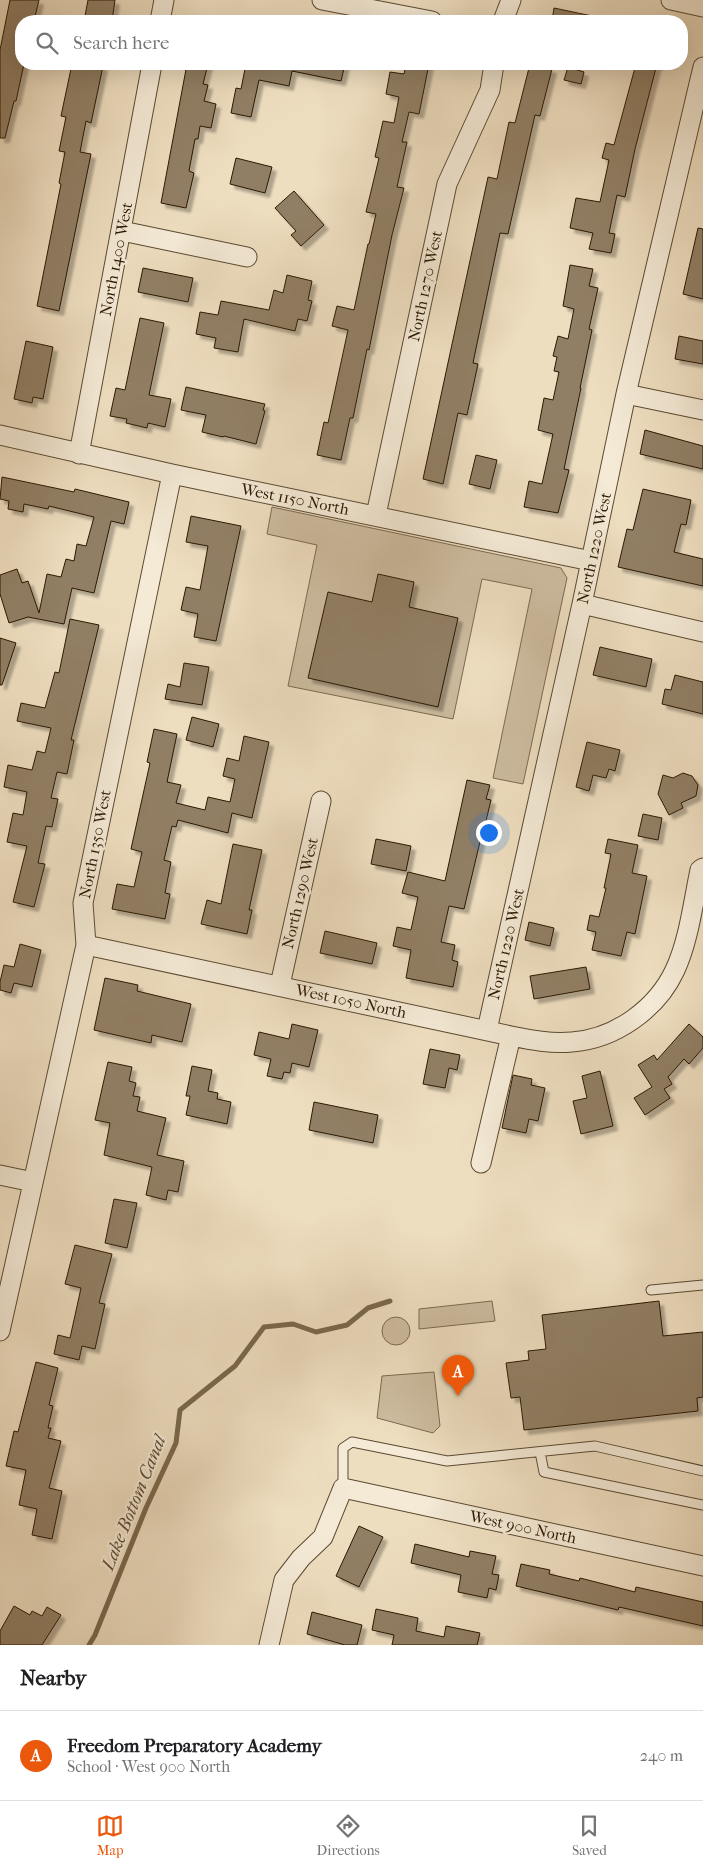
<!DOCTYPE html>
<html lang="en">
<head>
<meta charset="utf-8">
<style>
  :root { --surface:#fff; --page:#f2f2f2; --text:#202124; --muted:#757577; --line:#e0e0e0; --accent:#ea580c }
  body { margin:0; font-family:"IM FELL French Canon",serif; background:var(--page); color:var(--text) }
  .you { position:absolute; left:488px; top:832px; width:18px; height:18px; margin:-12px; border:4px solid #fff; border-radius:50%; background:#1a73e8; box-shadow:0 0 0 8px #1a73e833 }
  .badge { display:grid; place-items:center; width:32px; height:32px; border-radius:50%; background:var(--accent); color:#fff; font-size:16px; font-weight:700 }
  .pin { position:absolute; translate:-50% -41px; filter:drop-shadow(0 1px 2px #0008) }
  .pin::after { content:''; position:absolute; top:26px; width:18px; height:15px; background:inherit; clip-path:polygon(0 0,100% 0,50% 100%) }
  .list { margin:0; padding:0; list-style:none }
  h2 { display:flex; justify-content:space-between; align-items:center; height:65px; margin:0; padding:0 20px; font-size:21px }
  h2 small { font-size:16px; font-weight:400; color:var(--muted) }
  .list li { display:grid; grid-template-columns:32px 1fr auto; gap:15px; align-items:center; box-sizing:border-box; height:90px; padding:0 20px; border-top:1px solid var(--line) }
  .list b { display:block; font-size:19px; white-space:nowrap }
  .list p { margin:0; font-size:16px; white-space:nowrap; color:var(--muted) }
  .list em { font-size:16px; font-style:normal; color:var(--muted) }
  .icon { flex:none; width:28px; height:28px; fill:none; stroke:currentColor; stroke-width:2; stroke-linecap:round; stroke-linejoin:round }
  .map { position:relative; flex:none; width:703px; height:1645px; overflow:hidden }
  .search { position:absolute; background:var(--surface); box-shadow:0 5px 20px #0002; left:15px; right:15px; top:15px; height:55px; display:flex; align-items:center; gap:12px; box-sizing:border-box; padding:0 18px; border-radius:20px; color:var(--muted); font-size:19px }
  .sheet { height:155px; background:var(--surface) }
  nav { display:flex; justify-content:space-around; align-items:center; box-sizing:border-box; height:70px; border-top:1px solid var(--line); background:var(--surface); font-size:14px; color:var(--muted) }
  nav a { display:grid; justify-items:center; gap:2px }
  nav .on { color:var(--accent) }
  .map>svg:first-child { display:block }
</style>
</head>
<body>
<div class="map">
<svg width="703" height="1645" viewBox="0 0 703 1645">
  <defs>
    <filter id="shadow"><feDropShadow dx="4.5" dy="4.5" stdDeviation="1" flood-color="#0004"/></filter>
  </defs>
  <rect width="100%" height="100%" fill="#eedec0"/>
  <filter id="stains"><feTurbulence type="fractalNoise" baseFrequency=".004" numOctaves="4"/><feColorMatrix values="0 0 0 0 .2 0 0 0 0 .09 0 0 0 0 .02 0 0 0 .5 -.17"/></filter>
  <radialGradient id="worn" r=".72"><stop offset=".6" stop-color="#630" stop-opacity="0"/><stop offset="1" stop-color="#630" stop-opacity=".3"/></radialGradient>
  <path fill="#cdbca0" stroke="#7c6a51" d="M272,507L561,568L567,578L523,784L493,778L532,589L482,579L453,719L288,686L317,545L267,534Z
    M492,1301L495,1321L419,1329V1309Z
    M382 1331a14 14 0 1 1 28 0a14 14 0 1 1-28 0Z
    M434,1372L440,1426L433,1433L377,1418L382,1376Z"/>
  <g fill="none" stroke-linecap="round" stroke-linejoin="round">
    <path stroke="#79674d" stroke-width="5" d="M89,1645L95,1635L146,1508L176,1443L180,1410L235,1366L264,1327L293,1324L316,1332L347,1325L368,1308L390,1301"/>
  </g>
  <path fill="#917f65" stroke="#2c1802" filter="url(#shadow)" d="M10,0H39L34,21H21V64H24L16,101H14L5,138H0V50Z
    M88,0H115L112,21H84Z
    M554,8L592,16L591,21H552Z
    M72,64H93L103,66L91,123L86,121L80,152L91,154L59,311L37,306L61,184L59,183L65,152L59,151L66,117L61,116Z
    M187,64H208L203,84L208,85L204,101L216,104L211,128L200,126L198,139H195L189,171L194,173L186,208L161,203Z
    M246,64H345L341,81L292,71L289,86L259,80L251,117L231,113L236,88L241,89Z
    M406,64H429L419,114L409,112L402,142H407L397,187L404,188L392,235L369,350L367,349L353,418H350L341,460L317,455L324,422L328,423L348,330L332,326L337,306L354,310L368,244H369L376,214L366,212L379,158L375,157L383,121L394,123L399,97L386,94L390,72L404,74Z
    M530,64L552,69L540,116L535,115L508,234L500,233L473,363L478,364L467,415L458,413L443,484L423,479L488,177L497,179L509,122L515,123Z
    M636,64H657L635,149L625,197L617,195L609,233L615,234L611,253L589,249L593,233L570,228L576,198L600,202L609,160L602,158L606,143L614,145Z
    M568,67L584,72L581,84L564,80Z
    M236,158L272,167L265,193L230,184Z
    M294,191L324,225L301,246L291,235L296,231L275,208Z
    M698,228L703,229V299L683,294Z
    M570,265L593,269L589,286L598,288L589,329L592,330L580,388H581L564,469L569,470L558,513L524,507L529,481L542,484L553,434L538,430L544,398L553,400L559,372L554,371L557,357L553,356L558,336L568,339L574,309L563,306Z
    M143,268L193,278L188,302L138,292Z
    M287,275L312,281L308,300L312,301L307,321L298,319L295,331L244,319L238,352L214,348L216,338L196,334L200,312L218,315L221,301L269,310L274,290L283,293Z
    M140,318L164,323L149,395L171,399L165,427L148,423L147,428L126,423L127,419L110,416L116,388L125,390Z
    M679,336L703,341V364L675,359Z
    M26,341L53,347L43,399L33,397L32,403L14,399Z
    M186,387L265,404L263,410L265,411L256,444L224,436L223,437L202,432L206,415L181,410Z
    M645,430L703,446V469L640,454Z
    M476,455L497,460L490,489L469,484Z
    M2,477L74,492L75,489L129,502L124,524L111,521L94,593L72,588L64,624L28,617L9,623L0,594V575L17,569L22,583L28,581L39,613L47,574L61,577L66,559L74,561L77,544L86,546L94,517L49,506L48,509L24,504L23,512L8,509L9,501L0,499Z
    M643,489L691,500L686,525L681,524L674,552L703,559V586L618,567L627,529L633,530Z
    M191,516L241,526L216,641L194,637L198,614L181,610L186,587L200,590L208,546L186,542Z
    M378,574L414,582L409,607L458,618L438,707L308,678L328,592L372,602Z
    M70,619L99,625L71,740H74L67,774L57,772L51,798L58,799L52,827L46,826L38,863L45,864L34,907L13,902L27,846L7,842L13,813L23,815L27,792L4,787L8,765L32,770L37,751L45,753L51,728L17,721L21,703L45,708L55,672L59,673Z
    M0,638L16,643L2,685H0Z
    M600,647L652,659L646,687L593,675Z
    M184,663L209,667L202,705L165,699L168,684L180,687Z
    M675,675L703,682V714L662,704L665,689L671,690Z
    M192,717L219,724L213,747L186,740Z
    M154,729L177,734L167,782L181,785L176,803L205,810L208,797L230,802L235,779L223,776L227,758L239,761L244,736L269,742L252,818L232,813L228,833L178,820L176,827L172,826L164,860L171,862L165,893L170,894L165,919L112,909L117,884L134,887L142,852L131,849L150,763L147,762Z
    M587,742L620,750L615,771L609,769L606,778L593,775L589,791L576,787Z
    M683,773L692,776L698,785L696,796L681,803L683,808L669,815L658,794L663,775L673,778Z
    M467,780L490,785L486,799L491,800L485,825H484L464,909L449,906L441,942L455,945L452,960L458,962L453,987L406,978L411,950L393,946L397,927L411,930L418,897L402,893L408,872L445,881Z
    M643,814L662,818L658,840L638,836Z
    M376,839L411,846L406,871L371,864Z
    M608,839L638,845L632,873L647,876L635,934L627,932L621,956L592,950L596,932L587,930L590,915L599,917L606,888H604L611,854L605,853Z
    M233,844L262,850L249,910H252L247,934L201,924L207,900L221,904Z
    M529,922L554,928L550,946L525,940Z
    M325,931L377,943L372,964L320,953Z
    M20,944L41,950L32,987L14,983L11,993L0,990V982L4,965L14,967Z
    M586,967L590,989L534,999L530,976Z
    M105,978L138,985L137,991L191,1004L182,1042L152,1035L151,1043L94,1030Z
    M292,1024L318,1030L309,1067L292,1063L290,1073L284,1072L282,1079L267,1076L271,1059L254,1055L259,1032L289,1039Z
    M689,1024L703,1037V1048L689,1064L684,1059L668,1077L672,1084L664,1089L670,1098L645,1115L634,1098L652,1087L638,1065L654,1055L657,1060Z
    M430,1049L460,1055L457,1070L449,1068L445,1088L423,1084Z
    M108,1062L132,1067L129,1081L136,1083L133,1096L140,1097L137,1111L166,1118L157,1155L184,1161L178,1192L168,1190L166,1200L146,1195L152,1167L104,1155L110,1123L95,1120Z
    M192,1066L212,1070L208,1091L218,1093L217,1099L231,1102L227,1124L186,1115L190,1096H186Z
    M600,1071L613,1126L581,1134L573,1101L587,1098L582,1076Z
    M513,1075L532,1079L531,1085L545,1088L538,1121L529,1119L526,1133L502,1128Z
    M314,1102L378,1115L373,1143L309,1130Z
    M114,1199L137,1203L127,1248L105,1243Z
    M75,1245L112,1254L99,1303L105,1304L95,1349L82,1346L79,1360L54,1354L58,1335L70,1338L81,1288L65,1284Z
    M659,1301L663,1336L703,1332V1397L697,1398L698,1411L524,1430L520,1397L511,1398L506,1363L529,1360L528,1351L546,1349L542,1315Z
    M36,1362L58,1368L49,1405L53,1406L48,1428H51L48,1438L61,1441L49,1488L62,1491L52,1539L32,1535L37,1509L19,1505L26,1470L6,1466L14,1431L18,1432Z
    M359,1526L383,1537L359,1587L336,1576Z
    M415,1544L469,1557L470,1551L496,1556L492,1574L499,1575L496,1590L489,1588L487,1598L458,1592L461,1575L411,1563Z
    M521,1564L550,1570L549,1574L579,1581L580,1578L635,1592L636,1587L703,1602V1626L619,1607L618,1610L516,1586Z
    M14,1606L30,1615L32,1611L42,1616L47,1607L61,1615L42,1645H0V1631Z
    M376,1609L418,1618L416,1631L444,1637L446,1626L480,1633L477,1645H392L394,1635L372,1630Z
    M312,1612L362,1625L357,1645H345L307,1634Z"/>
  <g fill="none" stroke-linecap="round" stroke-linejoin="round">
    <defs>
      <path id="service" d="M651,1290L703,1285
        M540,1452L544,1472L703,1505
        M343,1488V1448L352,1442L447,1461L595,1446L703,1471"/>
      <path id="minor" d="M322,0L432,21
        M671,0L703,7
        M160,21L164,0
        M503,21L511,0
        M122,231L247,257
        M626,394L703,410
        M0,435L172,474L591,561
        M79,454L152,64
        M376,515L447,184L490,90L494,64
        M582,604L703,632
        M86,945L511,1036C531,1040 551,1044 572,1042C615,1039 657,1009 675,970C689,940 693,903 700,870L703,868
        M280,985L321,801
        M487,1030L582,604L626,394L703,67
        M481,1163L511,1036
        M0,1175L33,1182
        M0,1331L86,945L83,903L172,474
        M269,1645L284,1580L301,1558L323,1537L343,1488L703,1566"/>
    </defs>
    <use href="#service" stroke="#5c4a32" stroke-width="11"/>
    <use href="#minor" stroke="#5c4a32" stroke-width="21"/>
    <use href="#service" stroke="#f4ead6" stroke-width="9"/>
    <use href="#minor" stroke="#f4ead6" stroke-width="19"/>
  </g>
  <g text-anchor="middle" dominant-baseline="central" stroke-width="4.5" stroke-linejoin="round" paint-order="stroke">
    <g font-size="16" fill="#2c1802" stroke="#f4ead6">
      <text transform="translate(116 259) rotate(-79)">North 1400 West</text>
      <text transform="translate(425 286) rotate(-78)">North 1270 West</text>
      <text transform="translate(295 499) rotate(11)">West 1150 North</text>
      <text transform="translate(594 548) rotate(-78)">North 1220 West</text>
      <text transform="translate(95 844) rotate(-79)">North 1350 West</text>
      <text transform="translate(300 893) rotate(-77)">North 1290 West</text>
      <text transform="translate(506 944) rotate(-77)">North 1220 West</text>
      <text transform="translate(351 1001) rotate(12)">West 1050 North</text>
      <text transform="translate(523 1527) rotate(12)">West 900 North</text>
    </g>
    <g font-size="18" font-style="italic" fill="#5f4c34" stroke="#f4ead6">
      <text transform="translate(134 1503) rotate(-68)">Lake Bottom Canal</text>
    </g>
  </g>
  <rect width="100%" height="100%" filter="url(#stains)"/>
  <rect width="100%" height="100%" fill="url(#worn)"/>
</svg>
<div class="you"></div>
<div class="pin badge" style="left:458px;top:1396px">A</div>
<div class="search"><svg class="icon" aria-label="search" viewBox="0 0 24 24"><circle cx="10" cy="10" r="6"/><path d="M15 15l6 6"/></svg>Search here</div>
</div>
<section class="sheet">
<h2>Nearby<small></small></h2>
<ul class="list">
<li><span class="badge">A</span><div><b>Freedom Preparatory Academy</b><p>School · West 900 North</p></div><em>240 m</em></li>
</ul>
</section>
<nav>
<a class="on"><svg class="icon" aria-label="map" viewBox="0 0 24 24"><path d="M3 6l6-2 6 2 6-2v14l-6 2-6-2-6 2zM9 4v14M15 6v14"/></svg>Map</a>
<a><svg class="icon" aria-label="directions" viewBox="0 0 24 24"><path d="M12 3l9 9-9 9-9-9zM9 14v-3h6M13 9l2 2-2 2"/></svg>Directions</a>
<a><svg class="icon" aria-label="saved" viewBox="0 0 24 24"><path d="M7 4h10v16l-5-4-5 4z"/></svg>Saved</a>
</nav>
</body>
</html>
